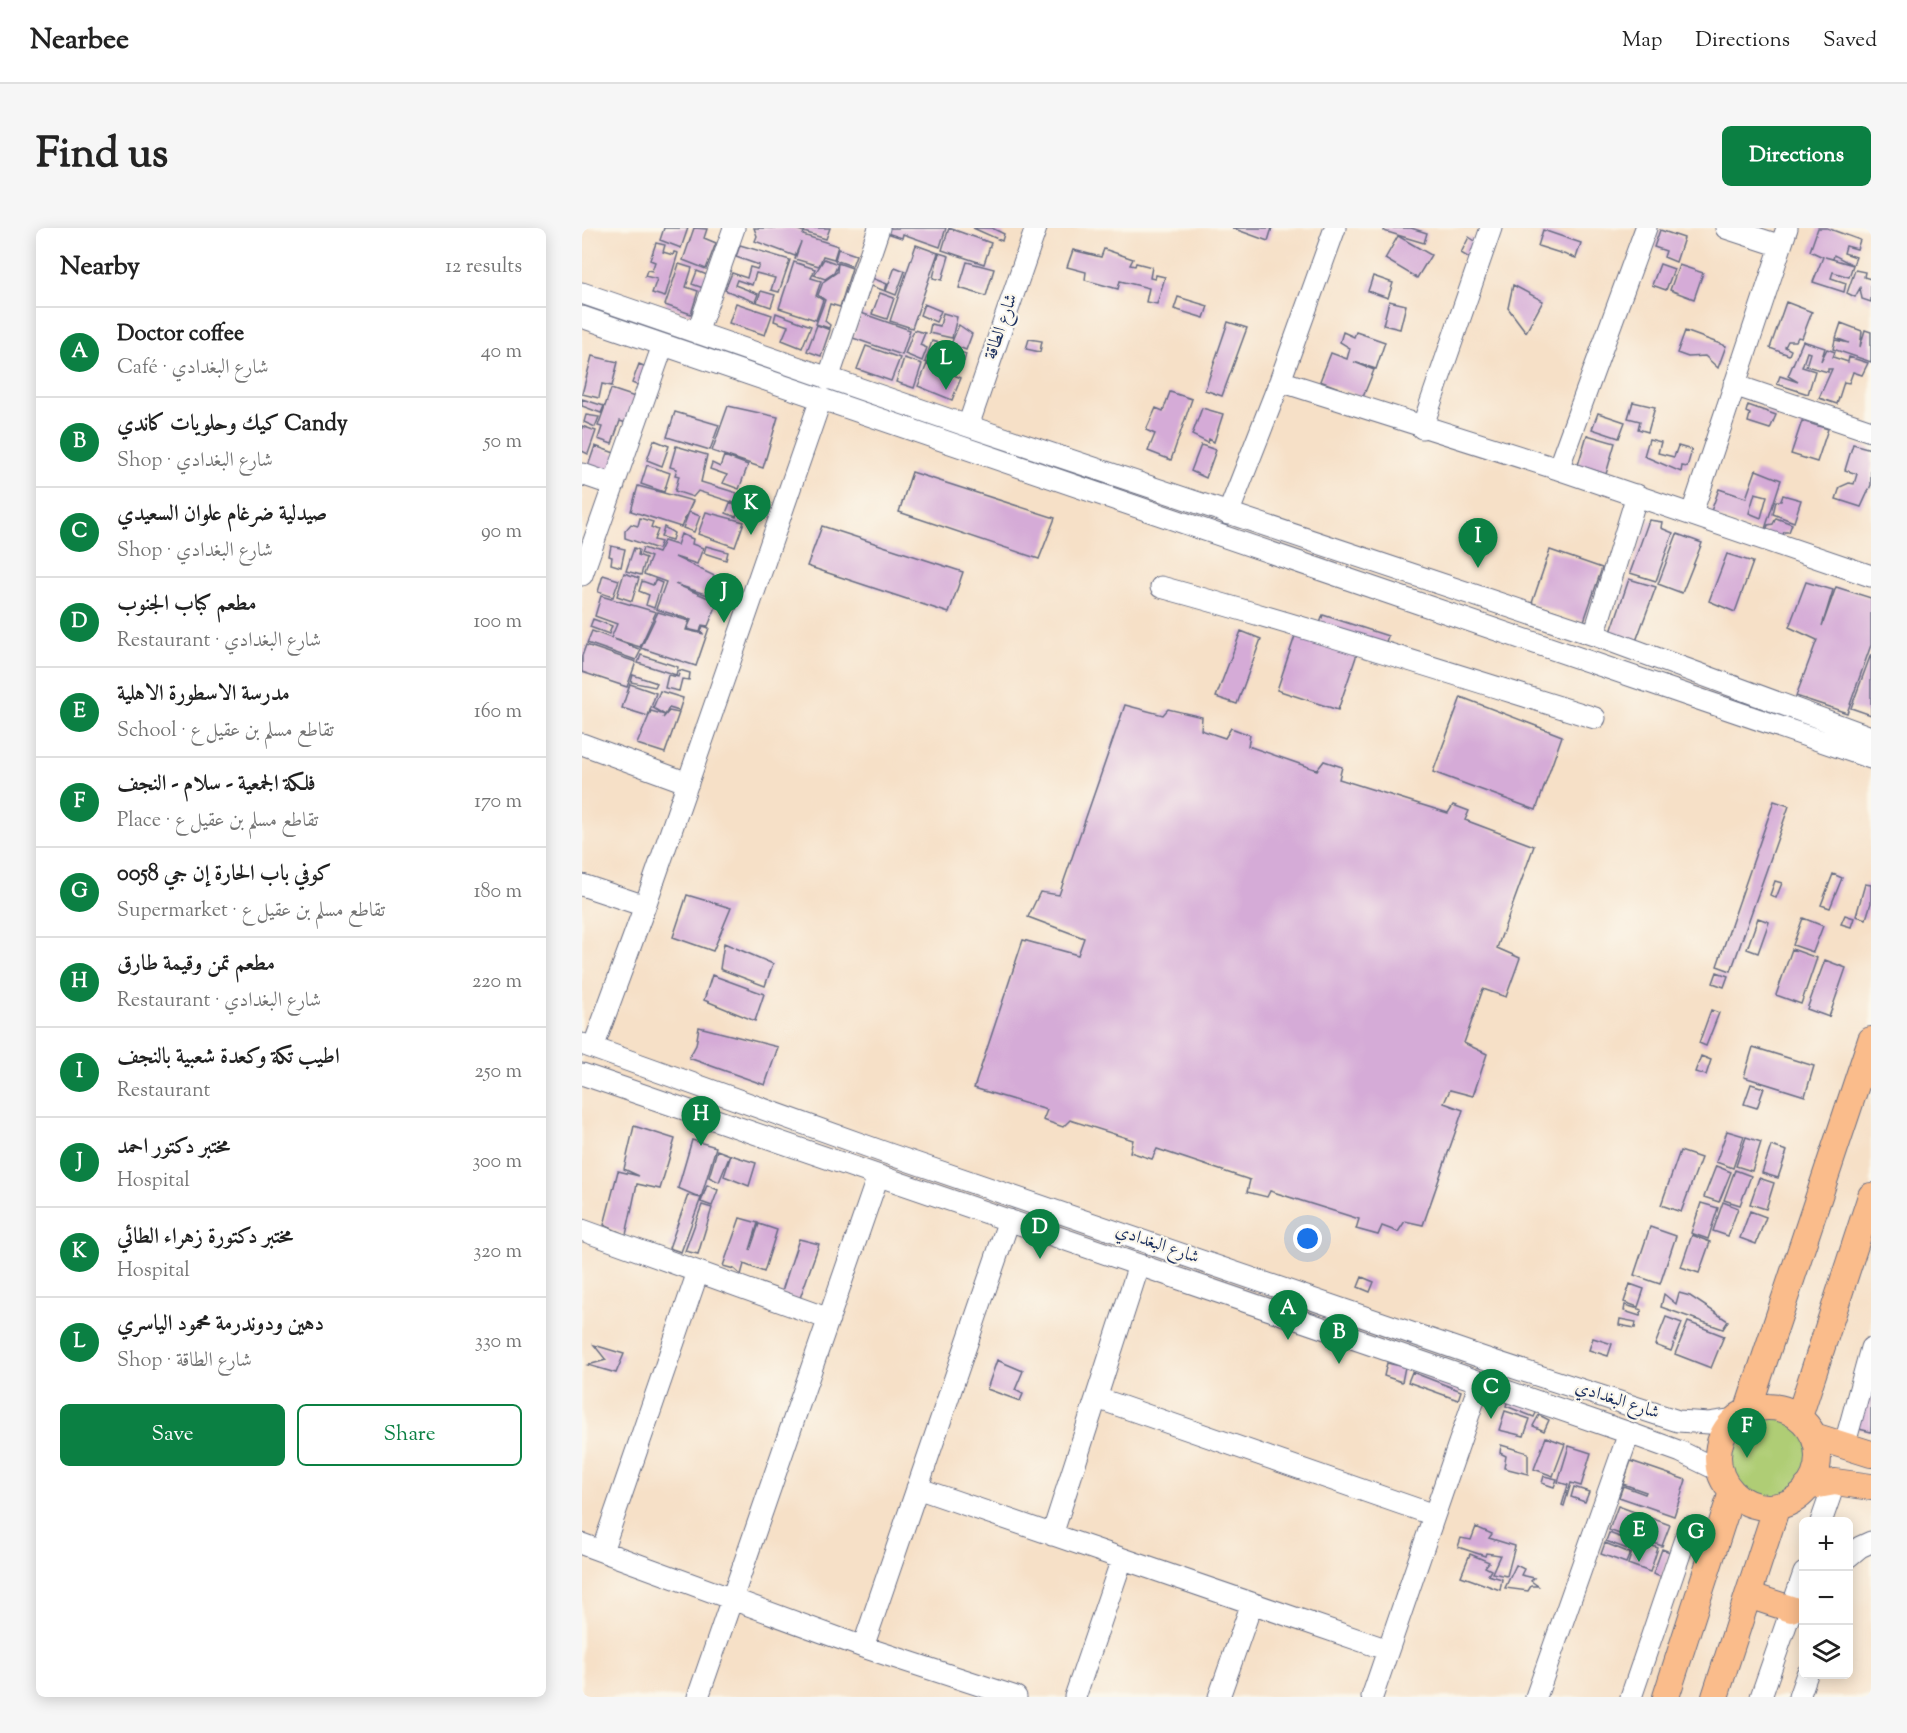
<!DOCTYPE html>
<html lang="en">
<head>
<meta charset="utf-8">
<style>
  :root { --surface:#fff; --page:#f6f6f6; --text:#222; --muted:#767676; --line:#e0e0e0; --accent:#0b8043 }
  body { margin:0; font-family:"Sorts Mill Goudy",Amiri,serif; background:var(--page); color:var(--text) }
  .controls { position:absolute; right:18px; bottom:18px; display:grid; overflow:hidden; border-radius:9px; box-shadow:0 3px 15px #0003 }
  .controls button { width:54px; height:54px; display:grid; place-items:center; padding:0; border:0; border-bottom:2px solid var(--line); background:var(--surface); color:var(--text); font:30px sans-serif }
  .you { position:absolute; left:726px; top:1011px; width:21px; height:21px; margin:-15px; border:4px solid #fff; border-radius:50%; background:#1a73e8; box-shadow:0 0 0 9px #1a73e833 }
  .badge { display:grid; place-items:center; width:39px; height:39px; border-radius:50%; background:var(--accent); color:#fff; font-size:20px; font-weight:700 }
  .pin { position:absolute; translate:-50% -50px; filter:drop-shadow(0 2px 3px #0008) }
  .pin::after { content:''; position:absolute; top:32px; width:21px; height:18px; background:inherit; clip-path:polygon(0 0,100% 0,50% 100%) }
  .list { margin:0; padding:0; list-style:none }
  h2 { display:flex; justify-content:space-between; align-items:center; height:78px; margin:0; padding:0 24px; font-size:26px }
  h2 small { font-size:20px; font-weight:400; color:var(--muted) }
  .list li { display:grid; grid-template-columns:39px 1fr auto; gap:18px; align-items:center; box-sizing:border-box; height:90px; padding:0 24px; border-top:2px solid var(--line) }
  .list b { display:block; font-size:22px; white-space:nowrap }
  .list p { margin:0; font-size:20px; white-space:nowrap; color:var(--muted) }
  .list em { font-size:20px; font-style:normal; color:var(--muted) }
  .actions { display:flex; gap:12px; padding:18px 24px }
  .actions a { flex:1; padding:14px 0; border:2px solid var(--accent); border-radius:9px; text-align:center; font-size:21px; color:var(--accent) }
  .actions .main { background:var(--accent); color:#fff }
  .icon { flex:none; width:33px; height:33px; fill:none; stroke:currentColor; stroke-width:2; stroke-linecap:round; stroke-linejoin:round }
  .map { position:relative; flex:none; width:1289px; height:1469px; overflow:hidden; border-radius:9px }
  header { display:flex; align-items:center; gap:36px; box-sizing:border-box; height:84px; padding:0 30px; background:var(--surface); border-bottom:2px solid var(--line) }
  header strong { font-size:28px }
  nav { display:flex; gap:33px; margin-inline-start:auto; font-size:21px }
  .intro { display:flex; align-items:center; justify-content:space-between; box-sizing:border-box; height:144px; padding:0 36px }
  h1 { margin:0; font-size:42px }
  .button { padding:15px 27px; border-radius:9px; background:var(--accent); color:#fff; font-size:21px; font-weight:700 }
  main { display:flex; gap:36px; padding:0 36px }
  aside { flex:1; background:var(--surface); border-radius:9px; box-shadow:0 3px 15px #0003 }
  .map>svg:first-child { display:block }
</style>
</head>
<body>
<header>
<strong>Nearbee</strong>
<nav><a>Map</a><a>Directions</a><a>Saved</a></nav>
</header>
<div class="intro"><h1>Find us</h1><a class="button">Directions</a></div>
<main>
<aside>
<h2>Nearby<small>12 results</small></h2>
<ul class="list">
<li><span class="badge">A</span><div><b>Doctor coffee</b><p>Café · شارع البغدادي</p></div><em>40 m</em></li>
<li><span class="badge">B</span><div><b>كيك وحلويات كاندي Candy</b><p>Shop · شارع البغدادي</p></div><em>50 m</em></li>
<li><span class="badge">C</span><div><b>صيدلية ضرغام علوان السعيدي</b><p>Shop · شارع البغدادي</p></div><em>90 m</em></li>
<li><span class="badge">D</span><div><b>مطعم كباب الجنوب</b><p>Restaurant · شارع البغدادي</p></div><em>100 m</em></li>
<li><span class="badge">E</span><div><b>مدرسة الاسطورة الاهلية</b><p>School · تقاطع مسلم بن عقيل ع</p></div><em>160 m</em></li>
<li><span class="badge">F</span><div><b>فلكة الجمعية - سلام - النجف</b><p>Place · تقاطع مسلم بن عقيل ع</p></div><em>170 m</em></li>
<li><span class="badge">G</span><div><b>كوفي باب الحارة إن جي 0058</b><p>Supermarket · تقاطع مسلم بن عقيل ع</p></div><em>180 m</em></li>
<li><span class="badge">H</span><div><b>مطعم تمن وقيمة طارق</b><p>Restaurant · شارع البغدادي</p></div><em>220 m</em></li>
<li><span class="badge">I</span><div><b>اطيب تكة وكعدة شعبية بالنجف</b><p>Restaurant</p></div><em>250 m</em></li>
<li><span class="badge">J</span><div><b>مختبر دكتور احمد</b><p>Hospital</p></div><em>300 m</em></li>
<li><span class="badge">K</span><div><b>مختبر دكتورة زهراء الطائي</b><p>Hospital</p></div><em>320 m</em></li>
<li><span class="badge">L</span><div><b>دهين ودوندرمة محمود الياسري</b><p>Shop · شارع الطاقة</p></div><em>330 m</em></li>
</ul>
<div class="actions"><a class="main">Save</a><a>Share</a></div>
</aside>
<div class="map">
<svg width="1289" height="1469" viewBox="0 0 1289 1469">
  <rect width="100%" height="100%" fill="#fbf7ec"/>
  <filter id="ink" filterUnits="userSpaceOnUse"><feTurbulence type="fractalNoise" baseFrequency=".0167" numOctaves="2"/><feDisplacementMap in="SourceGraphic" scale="12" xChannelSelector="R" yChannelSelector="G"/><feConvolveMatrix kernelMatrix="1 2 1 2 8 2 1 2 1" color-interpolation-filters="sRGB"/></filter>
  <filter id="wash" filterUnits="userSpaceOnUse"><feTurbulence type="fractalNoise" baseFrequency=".008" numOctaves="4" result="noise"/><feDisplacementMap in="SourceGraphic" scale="24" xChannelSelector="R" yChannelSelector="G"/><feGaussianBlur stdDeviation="1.35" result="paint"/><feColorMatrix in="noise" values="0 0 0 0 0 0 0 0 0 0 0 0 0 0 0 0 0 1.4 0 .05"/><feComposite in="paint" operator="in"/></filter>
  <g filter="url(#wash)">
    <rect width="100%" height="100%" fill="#f6e0c7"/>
    <path fill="#afcd75" stroke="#657e6a" stroke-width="1.5" d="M1185,1179L1220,1193C1238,1226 1238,1236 1217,1268C1207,1270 1195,1274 1185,1273C1153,1270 1134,1235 1148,1207C1155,1192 1171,1186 1185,1179Z"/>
    <g id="blocks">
      <path fill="#d5abd7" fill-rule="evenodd" d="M82,0H106L99,20L78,12Z
        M112,0L125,1L122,10L134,15L124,41L101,32Z
        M172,0H211L222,4L221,7L256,18L252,31L241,28L237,38L213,31L219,14L213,28L173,13L175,8Z
        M224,0H248L244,11L222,4Z
        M307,0H364L358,19L321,6L320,10L305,5Z
        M367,0L409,15L402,36L360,22Z
        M391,0H410L422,6L420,13Z
        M650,0H690L686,13Z
        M803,0H829L845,5L842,15L802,3Z
        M1236,0H1245L1278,12L1275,21L1264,18L1262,25L1274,29L1271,37L1252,27L1251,31L1243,29L1271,37L1267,49L1251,44L1249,50L1264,55L1262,64L1231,54L1241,29L1228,23Z
        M961,2L999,15L994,30L956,18Z
        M1078,2L1102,10L1094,34L1082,29L1084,23L1072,19Z
        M816,8L849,27L835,50L803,31Z
        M887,9L896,15L889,31L879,25Z
        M74,15L83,17L81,24L91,27L92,24L96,25L83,69L70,65L75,51L63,48L65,42L70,43L73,34L68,32Z
        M158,17L208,32L197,64L189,62L193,50L174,45L170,57L155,52L153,57L176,66L173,74L143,62L150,45L165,50L168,39L175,41L177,37L154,29Z
        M334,17L356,25L330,100L308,93Z
        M256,21L274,27L270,38L253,32Z
        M522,21L551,31L548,37L553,38L554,35L570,39L568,50L573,51L574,47L583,49L575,76L564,74L567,60L538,53L536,61L503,52L504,44L485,39L491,22L519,29Z
        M357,25L367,28L360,52L351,50Z
        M242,31L256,36L252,45L243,51L232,47Z
        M212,34L233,41L229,50L239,53L234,68L241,72L234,92L197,80Z
        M385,34L412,41L404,68L377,60Z
        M256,35L270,40L258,79L248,76L243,93L248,97L247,100L234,96L243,72L236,67L241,54L255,44Z
        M97,36L110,40L104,59L116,63L109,86L83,77Z
        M1078,36L1092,41L1084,62L1070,57Z
        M1097,37L1121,45L1112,71L1088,62Z
        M313,39L323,43L314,67L304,63Z
        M1273,42L1283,44L1282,49L1289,51V74L1280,71L1278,60L1273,69L1265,65Z
        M115,43L125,47L121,60L110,56Z
        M791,48L811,55L806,70L786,63Z
        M290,50L305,56L303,63L287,57Z
        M931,57L961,73L944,104L926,80Z
        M179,63L193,67L189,79L175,74Z
        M298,65L312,70L305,91L290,86Z
        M596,69L626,78L622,90L592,81Z
        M807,73L824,77L818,101L801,97Z
        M1204,74L1230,84L1220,110L1216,109L1214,113H1206L1203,119L1209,122L1207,127L1188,120Z
        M154,75L190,87L183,107L147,95Z
        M342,76L359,83L354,94L338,87Z
        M194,85L229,98L220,120L200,112L206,98L192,93Z
        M279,85L328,102L320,127L271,110Z
        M361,85L375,89L370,110L347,105L349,96L358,98Z
        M646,94L665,100L640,168L623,162Z
        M1259,95L1280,103L1278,119L1283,102L1289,104V134L1251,121L1253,112L1267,115L1254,110Z
        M235,97L248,102L239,128L225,123Z
        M377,97L390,106L384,122L369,116Z
        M332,102L343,105L338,117L345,120L340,133L323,126Z
        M1103,103L1144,118L1136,140L1123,128L1106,129L1095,125Z
        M761,104L772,109L774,104L803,114L794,141L772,134L792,142L781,169L738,153L749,125L765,131L768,120L758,114Z
        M447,111L460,113L458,124L444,121Z
        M350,113L367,118L360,140L343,134Z
        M1221,113L1243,120L1239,133L1245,121L1253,124L1251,129L1266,134L1267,129L1286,135L1280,147L1271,144L1267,155L1262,154L1255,176L1237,170L1250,141H1246V144L1224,138L1228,125L1225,124L1220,139L1233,143L1226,166L1195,156L1198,148L1216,154L1206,148Z
        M284,118L318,130L309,153L275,141Z
        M370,121L384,126L382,133L371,129L369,134L366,133Z
        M10,128L36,134L30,158L20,156L17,170L0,166Z
        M322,130L340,136L332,160L314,154Z
        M57,136L69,141L62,160L50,155Z
        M345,136L379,150L370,172L336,158Z
        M29,161L53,169L44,195L38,193L30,216L16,211L20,199L16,198Z
        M588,164L610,171L589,232L566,223L573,206L564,202L574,180L581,183Z
        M0,171L22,178L19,185L0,178Z
        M1051,174L1073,179L1066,204L1056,201L1058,193L1046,190Z
        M1166,177L1194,187L1188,201L1166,194L1168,186L1164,184Z
        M146,178L196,189L181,240L130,223Z
        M620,180L641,186L632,214L627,211L626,215L610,207Z
        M93,184L137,197L128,222L85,209Z
        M1016,185L1043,194L1037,210L1010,201Z
        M4,187L17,189L13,199L2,194Z
        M1220,193L1246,201L1235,234L1209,226Z
        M0,198L14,203L6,226L0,223Z
        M1005,207L1033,215L1024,246L996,237Z
        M1067,211L1079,214L1076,225L1092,229L1096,218L1110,222L1105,239L1100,238L1099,244L1062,228Z
        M72,212L87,218L80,238L65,232Z
        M1271,216L1289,221V257L1279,279L1254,271L1258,259L1267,255L1272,256L1275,246L1263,242Z
        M619,217L634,222L624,250L609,243Z
        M13,218L38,227L30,247L6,238Z
        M94,218L125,227L119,254L155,265L154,268L167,272L165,279L116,263L111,269L93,263L97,248L93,247L95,241L88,239Z
        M142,228L166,237L157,261L141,255L145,247L128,241L130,235L138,239Z
        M65,237L88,245L82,264L59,256Z
        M1174,242L1199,252L1182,304L1128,286L1137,261L1164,270ZM1173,265L1185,268L1179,290L1167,285Z
        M330,244L473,290L457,331L317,284Z
        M56,258L111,273L99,299L49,283Z
        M1201,267L1219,272L1212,294L1191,286L1194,273H1199Z
        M148,275L158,279L154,289L144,285Z
        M107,284L118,288L112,304L101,300Z
        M124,284L162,294L153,319L116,306Z
        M58,290L71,294L69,299L76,302L72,312L79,314L76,321L43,310V303L49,296L56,298Z
        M1194,290L1210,296L1207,304H1202L1199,312L1183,307L1186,297L1191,296Z
        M1067,292L1080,294L1079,300L1091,305L1074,353L1048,345Z
        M240,298L381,344L367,385L225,338Z
        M82,299L92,305L90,312L79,309Z
        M99,306L111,311L110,316L121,320L115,336L93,329L143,353L135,370L93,356L136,374L126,398L120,397L118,404L105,401L109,392L74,381L84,354L62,346L69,329L59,325L61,320L76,325L82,313L95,317Z
        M1095,306L1120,315L1100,365L1076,356Z
        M29,318L43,321L39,339L29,336L30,329L27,328Z
        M124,318L146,324L144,332L122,325Z
        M52,320L57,322L56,327L64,330L59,347L44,343Z
        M968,322L1020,340L1002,393L950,375Z
        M1145,326L1171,334L1153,384L1127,373Z
        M42,345L57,350L50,373L35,368Z
        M21,347L37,352L31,369L16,364Z
        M1047,351L1074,359L1054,413L1029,404Z
        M73,352L80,355L72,380L64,377L67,367L57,363L60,353L71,357Z
        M1224,354L1251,362L1240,398L1254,359L1289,370V417L1265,485L1214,468L1235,412L1207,399Z
        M19,368L74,384L58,419L32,411L59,422L54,432L5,415L10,403L29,410L35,396L13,388Z
        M76,384L107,393L104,402L122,406L119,404L121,398L127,400L114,438L59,420Z
        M741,387L806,408L801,422L736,401Z
        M11,391L30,398L27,406L8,399Z
        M716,399L777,420L756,482L695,462Z
        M659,403L679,411L655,476L634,469Z
        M4,417L54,434L45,459L0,444V428Z
        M1289,426V487L1269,480Z
        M59,427L96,439L94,447L56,435Z
        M98,442L108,445L107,452L100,451L97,463L83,460L86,447L96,449Z
        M51,447L75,455L73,459L49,454Z
        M48,456L74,465L66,488L40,480Z
        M78,463L101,470L97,483L87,480L83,487L71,480Z
        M879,469L980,508L954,582L851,544Z
        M543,477L581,487L586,481L620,489L619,502L643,510L649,500L668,507L666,518L735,542L742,533L760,539L757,551L866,585L871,577L887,583L883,592L952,618L915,720L938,730L924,769L901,761L882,815L905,826L891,868L868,862L862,875L881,882L841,997L823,993L816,1004L800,998L796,1007L774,1001L777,991L688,963L685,969L665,964L668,952L575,921L570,931L548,924L551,912L488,892L481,899L461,892L465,882L392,860L441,712L496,727L502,710L446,689L458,664L477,667Z
        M69,483L83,487L81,490L87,483L97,485L83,525L55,516Z
        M1192,573L1207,578L1149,743L1135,738Z
        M1251,646L1260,650L1248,680L1239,677Z
        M1193,653L1200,655L1194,670L1188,667Z
        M1283,656L1289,657V675L1284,691L1274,688Z
        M105,667L149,680L131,723L91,709Z
        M1263,687L1272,690L1269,699L1259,696Z
        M1176,690L1187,694L1176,725L1165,721Z
        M1221,690L1241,698L1231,724L1211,717Z
        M142,715L191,736L183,758L138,741Z
        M1210,721L1235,730L1219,776L1194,767Z
        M1243,732L1264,740L1247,789L1225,781Z
        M1135,744L1146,748L1142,759L1131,755Z
        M130,747L182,766L173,793L122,772Z
        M1129,782L1137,785L1124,818L1117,815Z
        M117,799L196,819L183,857L107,830L114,817Z
        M1171,819L1232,838L1223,868L1162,849Z
        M1119,828L1129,832L1124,847L1113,844Z
        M1169,856L1182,860L1175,880L1162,876Z
        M52,898L93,911L78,961L55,956L44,1007L22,997L36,943L57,948L42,941Z
        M1145,903L1162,908L1151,940L1134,934Z
        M1164,909L1179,914L1170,943L1154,938Z
        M110,912L134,919L119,970L96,960Z
        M1189,918L1205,923L1196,950L1180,945Z
        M135,922L148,927L137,954L127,949Z
        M1098,923L1119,930L1099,984L1079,977Z
        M149,927L174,935L167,958L142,948Z
        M1134,938L1149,944L1137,974L1122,969Z
        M1153,942L1169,948L1158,977L1142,972Z
        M1177,950L1192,955L1184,981L1168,976Z
        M125,957L136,962L130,978L119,974Z
        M106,967L119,970L99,1024L87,1020Z
        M1141,974L1156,980L1146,1008L1131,1003Z
        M1119,975L1136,980L1126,1011L1109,1005Z
        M120,977L130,980L116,1026L103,1023Z
        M1168,983L1184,989L1174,1016L1158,1010Z
        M158,990L176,995L168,1022L177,996L195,1002L182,1044L162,1036L159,1047L152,1041L141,1038Z
        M1068,999L1094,1008L1078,1056L1052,1047Z
        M1110,1007L1128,1014L1117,1045L1099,1039Z
        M217,1011L237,1016L217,1073L199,1066Z
        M780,1049L792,1054L788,1064L776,1059Z
        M1048,1056L1062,1061L1056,1079L1042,1074Z
        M1097,1065L1108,1068L1146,1093L1141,1101L1079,1079L1082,1066L1094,1076Z
        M1043,1077L1060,1082L1058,1088L1042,1083Z
        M1084,1089L1100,1095L1089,1123L1073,1117Z
        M1038,1091L1054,1094L1053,1100L1037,1097Z
        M1106,1094L1142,1108L1129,1140L1093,1126Z
        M1011,1110L1030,1116L1026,1128L1007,1122Z
        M12,1117L42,1126L34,1145L6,1137L24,1132Z
        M415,1132L441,1143L433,1162L441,1166L438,1173L405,1161Z
        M805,1135L823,1139L820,1154L802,1148Z
        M830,1144L879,1163L876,1172L826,1154Z
        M1289,1155V1204L1273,1200Z
        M926,1172L955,1183L952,1189L924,1178Z
        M923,1183L948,1191L942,1208L917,1202Z
        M957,1187L967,1192L962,1203L951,1198Z
        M964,1209L983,1216L971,1248L952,1241Z
        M919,1217L946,1225V1246L922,1240L924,1228L918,1225Z
        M987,1218L1009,1225L999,1258L989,1255L982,1278L980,1277L986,1257L976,1254Z
        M1049,1233L1104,1252L1092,1288L1037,1269L1041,1258L1063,1266L1064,1264L1041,1256Z
        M962,1248L975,1251L972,1259L960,1255Z
        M992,1259L1007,1264L1003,1274L989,1269Z
        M1036,1278L1088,1297L1080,1318L1040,1303V1307L1027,1302Z
        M894,1299L910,1306L907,1310L933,1318L925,1348L910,1345L918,1327L904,1325L903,1328L876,1319L879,1310L889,1312Z
        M1027,1305L1051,1314L1048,1322L1024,1313Z
        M1054,1312L1076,1320L1068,1344L1046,1336Z
        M1023,1315L1048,1325L1044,1335L1019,1326Z
        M1080,1321L1088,1324L1079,1349L1071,1346Z
        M888,1326L907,1334L903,1339L909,1342L906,1347L920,1351L918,1362L879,1348Z
        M934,1337L942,1341L939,1347L952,1350L949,1353L956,1358H949L946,1363L923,1360Z"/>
    </g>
  </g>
  <g filter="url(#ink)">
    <use href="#blocks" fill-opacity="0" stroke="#686d83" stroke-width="1.5"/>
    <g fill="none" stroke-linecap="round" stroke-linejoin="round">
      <defs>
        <path id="minor" d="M1144,0L1199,18
          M0,65L386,198L1012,407L1289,509
          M0,89L1289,530
          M115,105L152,0
          M246,151L297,0
          M698,153L976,241L1289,348
          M1152,157L1289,203
          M386,198L454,0
          M840,200L909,0
          M976,241L1064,0
          M0,246L32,257
          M1110,285L1205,0
          M646,286L698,153L753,0
          M0,347L81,117
          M579,359C725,399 868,445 1013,490
          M1012,407L1055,267
          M0,516L106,555
          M0,657L63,678
          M0,816L304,925L905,1131L1096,1193L1127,1195L1154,1191
          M11,820L63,678L239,171
          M0,846L1047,1205L1099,1224L1138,1243
          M0,1002L247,1091
          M515,1170L852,1287
          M1262,1219L1289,1120
          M335,1260L806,1422
          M1239,1294L1253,1254
          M470,1307L557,1037
          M0,1316L281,1419L434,1469
          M20,1323L116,1044
          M1266,1329L1278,1319L1289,1314
          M281,1419L427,992
          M116,1469L296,948
          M493,1469L540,1331
          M637,1469L670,1375
          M790,1469L898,1154
          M954,1469L1047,1205
          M1049,1469L1107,1299
          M1179,1469L1222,1345
          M1217,1469L1225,1446"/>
        <path id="major" d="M1136 1229a50 50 0 1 1 100 0a50 50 0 1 1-100 0Z
          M1165,1184L1289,812
          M1217,1189L1289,968
          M1232,1208L1289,1226
          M1225,1259L1253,1254L1289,1259
          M1166,1367L1209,1381
          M1084,1469L1150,1264
          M1133,1469L1195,1278"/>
      </defs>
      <use href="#minor" stroke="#686d83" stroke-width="23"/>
      <use href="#major" stroke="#686d83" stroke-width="28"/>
      <use href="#minor" stroke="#fff" stroke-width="21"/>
      <use href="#major" stroke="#fabc8b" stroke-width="26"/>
    </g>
  </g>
  <g text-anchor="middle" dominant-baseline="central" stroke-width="4.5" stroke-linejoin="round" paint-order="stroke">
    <g font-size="18" fill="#1b2f5e" stroke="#fbf7ec">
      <text transform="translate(420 99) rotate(-71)">شارع الطاقة</text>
      <text transform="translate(575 1017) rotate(19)">شارع البغدادي</text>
      <text transform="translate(1035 1173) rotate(18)">شارع البغدادي</text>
    </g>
  </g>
</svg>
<div class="controls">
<button>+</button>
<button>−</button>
<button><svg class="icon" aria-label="layers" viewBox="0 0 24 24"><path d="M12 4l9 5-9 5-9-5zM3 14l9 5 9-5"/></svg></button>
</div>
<div class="you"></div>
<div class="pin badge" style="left:706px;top:1112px">A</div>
<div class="pin badge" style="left:757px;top:1136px">B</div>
<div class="pin badge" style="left:909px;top:1191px">C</div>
<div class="pin badge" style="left:458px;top:1031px">D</div>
<div class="pin badge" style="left:1057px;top:1334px">E</div>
<div class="pin badge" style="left:1165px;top:1230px">F</div>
<div class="pin badge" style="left:1114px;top:1336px">G</div>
<div class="pin badge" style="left:119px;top:918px">H</div>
<div class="pin badge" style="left:896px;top:340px">I</div>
<div class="pin badge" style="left:142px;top:395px">J</div>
<div class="pin badge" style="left:169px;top:307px">K</div>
<div class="pin badge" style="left:364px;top:162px">L</div>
</div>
</main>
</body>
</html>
